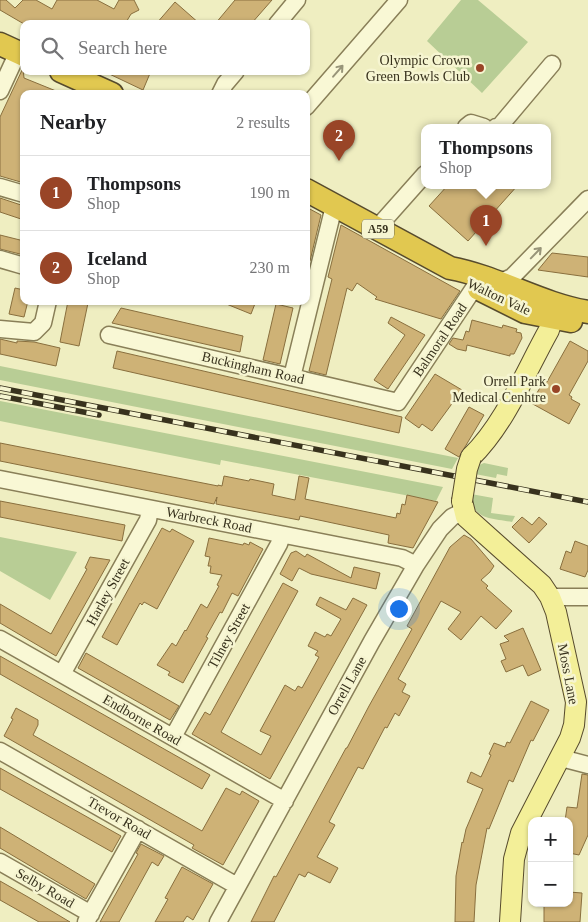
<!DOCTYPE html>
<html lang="en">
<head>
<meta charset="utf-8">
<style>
  :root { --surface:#fff; --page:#f2f2f2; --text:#202124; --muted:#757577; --line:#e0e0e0; --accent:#994527 }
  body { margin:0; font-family:"Times New Roman",serif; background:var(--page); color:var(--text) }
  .controls { position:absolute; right:15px; bottom:15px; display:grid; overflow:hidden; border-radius:10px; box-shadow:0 1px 4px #0004 }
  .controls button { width:45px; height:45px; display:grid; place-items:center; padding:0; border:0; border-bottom:1px solid var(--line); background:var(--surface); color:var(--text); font:25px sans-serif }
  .you { position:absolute; left:398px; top:608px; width:18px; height:18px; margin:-12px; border:4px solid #fff; border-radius:50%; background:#1a73e8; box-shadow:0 0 0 8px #1a73e833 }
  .badge { display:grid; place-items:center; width:32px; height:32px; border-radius:50%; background:var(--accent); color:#fff; font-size:16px; font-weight:700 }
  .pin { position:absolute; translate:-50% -41px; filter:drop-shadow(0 1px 2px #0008) }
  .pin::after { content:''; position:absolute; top:26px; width:18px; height:15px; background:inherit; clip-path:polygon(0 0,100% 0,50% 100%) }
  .popup { position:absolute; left:421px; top:124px; width:130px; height:65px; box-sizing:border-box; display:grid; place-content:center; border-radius:10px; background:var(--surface); filter:drop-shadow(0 1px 4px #0005); font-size:16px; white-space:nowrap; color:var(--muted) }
  .popup b { font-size:19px; color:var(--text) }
  .popup::after { content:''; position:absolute; left:50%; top:100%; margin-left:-10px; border:10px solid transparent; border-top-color:var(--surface) }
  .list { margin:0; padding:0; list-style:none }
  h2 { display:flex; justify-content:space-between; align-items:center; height:65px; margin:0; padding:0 20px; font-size:21px }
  h2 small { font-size:16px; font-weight:400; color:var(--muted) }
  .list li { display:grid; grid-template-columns:32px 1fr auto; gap:15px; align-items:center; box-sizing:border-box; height:75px; padding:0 20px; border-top:1px solid var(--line) }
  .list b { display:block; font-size:19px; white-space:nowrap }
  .list p { margin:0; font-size:16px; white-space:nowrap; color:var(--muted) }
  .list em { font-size:16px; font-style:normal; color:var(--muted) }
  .icon { flex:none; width:28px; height:28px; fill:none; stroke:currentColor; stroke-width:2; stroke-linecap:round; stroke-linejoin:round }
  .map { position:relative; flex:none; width:588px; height:922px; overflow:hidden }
  .search { position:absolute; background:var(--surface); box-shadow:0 1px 4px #0004; left:20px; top:20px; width:290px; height:55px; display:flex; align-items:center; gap:12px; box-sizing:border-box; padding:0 18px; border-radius:10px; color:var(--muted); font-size:19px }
  .panel { position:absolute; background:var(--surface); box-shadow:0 1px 4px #0004; left:20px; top:90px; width:290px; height:215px; border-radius:10px }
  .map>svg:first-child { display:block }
</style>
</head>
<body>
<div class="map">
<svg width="588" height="922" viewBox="0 0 588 922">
  <rect width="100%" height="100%" fill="#efeec1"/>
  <path fill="#b8cd95" d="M461,0H478L528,42L482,93L427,41Z
    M0,366L458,458L452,469L0,380Z
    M0,401L443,487L436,501L221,460L220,465L0,421Z
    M484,463L508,468L507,476L497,474L496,478L475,474L479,465Z
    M471,494L493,498L491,513L515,516L512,522C492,518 471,520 471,494Z
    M0,537L77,552L50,600L0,571Z"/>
  <path fill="#ceb276" stroke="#896f3e" d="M0,0H6L15,8L23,0H36L52,9L57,0H97L114,9L119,0H134L139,10L131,14L125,24H24L0,10Z
    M235,0H272L251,24H215Z
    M175,2L200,24H156Z
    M23,68L24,78L61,93L24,94V183L0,176V117Z
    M103,71H151L143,90Z
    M448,185H518L468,241L429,206Z
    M0,198L24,206V220L0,212Z
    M306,207L321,215L310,261H306Z
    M341,225L460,291L441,319L375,299L377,297L357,283L352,291L347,288L326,375L309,371L332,279L328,277Z
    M0,235L24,241V255L0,249Z
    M552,253L588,257V277L538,270Z
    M15,288L24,290V301H28L24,317L9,314Z
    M68,301L88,303L79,346L60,342Z
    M219,301H256L251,314Z
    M276,304L293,308L280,364L263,360Z
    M121,308L243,336L240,352L112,323Z
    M391,317L425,335L388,389L374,380L405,335L388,323Z
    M472,320L502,328L503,325L517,329L516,332L521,333L522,338L514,354H510V356L467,345L466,351L457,349L449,344L453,338L463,340L466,331L469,332Z
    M0,339L17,343V341L34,342L60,348L56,366L0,354Z
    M570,341L588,351V361L569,395L572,397L571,399L580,404L569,424L531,403L544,381L547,382Z
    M117,351L402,417L399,433L113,368Z
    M435,374L462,390L432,431L422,424L419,428L405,418Z
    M469,407L484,415L459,457L445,449Z
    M0,443L218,486V485L222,486L224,476L249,481L250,479L274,484L272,495L295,500L299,476L309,478L305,499L396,518L397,513L400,514L402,504L405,505L407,495L438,502L413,548L388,543L389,535L300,516L299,520L216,504L217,497L214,504L0,461Z
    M0,501L125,525L122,541L0,517Z
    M522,517L532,525L539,517L547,524L529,543L512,527Z
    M162,528L170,532L172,529L194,541L157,609L144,602L142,605L140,603L117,645L102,637Z
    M464,535L471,539L494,566L490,572L481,580L488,586L486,588L512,611L496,629L481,616L461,640L448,629L461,612L441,601L398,679L406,684L402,692L410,696L399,716L395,713L387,728L385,727L363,769L358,767L329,822L335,825L317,857L338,868L330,883L308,872L305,877L299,874L274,922H251L274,876L276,877L346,748H347L369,706L412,629L407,626L450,547Z
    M209,538L243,545L244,543L249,545L250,542L263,549L238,596L232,593L222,613L220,612L206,637L208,638L183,683L168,675L170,672L157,665L172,643L176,646L185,630L186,631L201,604L207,608L219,586L217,585L222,575L210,573L211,566H208L210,557L205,556Z
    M575,541L588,546V570L585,577L560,569L566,551L571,553Z
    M296,551L305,557L307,554L351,578L354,567L380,573L376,589L311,574L299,568L292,581L280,574L291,553Z
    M90,557L110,560L56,656L0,623V604L51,634L87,569L85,568Z
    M283,583L298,591L221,732L261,755L271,736L260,731L285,685L295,691L298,686L302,688L319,657L315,655L318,651L308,646L315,632L325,637L327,634L331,636L341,619L316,605L320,597L346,610L353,598L367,605L270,779L192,734L205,712L210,715Z
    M523,628L541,670L528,676L523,665L506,672L501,661L506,659L500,644L509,641L504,636Z
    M86,653L179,706L170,720L78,668Z
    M0,656L210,775L202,789L0,674Z
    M531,701L549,710L533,741L531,740L513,782L509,780L489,829L487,828L476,885L474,922H455L456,876L462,842L463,843L466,829L483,789L467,782L471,772L481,777L491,755L489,754L494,743L505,747L507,742L510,743Z
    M16,708L38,720V725L33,735L202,831L226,788L240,795L242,791L259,801L223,865L192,848L194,845L4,736L13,719L11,718Z
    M0,768L121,836L112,852L0,789Z
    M582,774L588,775V835L579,855L569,853V821H565L567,807L577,808Z
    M0,827L95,884L86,899L0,848Z
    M141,844L164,856L158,866L152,862L119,922H100L138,854L136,853Z
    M182,867L213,884L193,920L187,916L183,922H155L168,899L165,898Z
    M0,881L28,897L70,922H39L0,900Z
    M569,892L582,893L580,922H544V903H569Z"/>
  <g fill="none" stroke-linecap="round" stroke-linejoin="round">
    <defs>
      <path id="minor" d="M277,24L297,0
        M0,91L18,52
        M220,94L225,84L236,71
        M306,107L399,0
        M466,127L471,123L484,127
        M496,127H499L552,64
        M0,187L24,194
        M377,228L425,174
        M0,259L24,266
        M498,283L512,277L588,199
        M0,329L34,332L43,323L48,301
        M109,335L398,402L482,276
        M292,377L334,206
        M0,479L402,558L416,565
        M550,597H588
        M0,639L285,801
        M62,674L148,520L150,509
        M173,737L279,544L282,535
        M0,751L237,886
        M561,758L588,765
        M0,862L91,914
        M86,922L138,829
        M218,922L372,641L416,565L440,529L452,517L464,511"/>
      <path id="major" d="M471,457C505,424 526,371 549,330C553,320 553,312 546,303
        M462,501L466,517L542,585L550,597L556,612L576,702L574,725L570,738L521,833L514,859L510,922"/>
      <path id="highway" d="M0,44L24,55
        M61,71L112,94
        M306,190L450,268C498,277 540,304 588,312
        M479,289L525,312L571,321"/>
    </defs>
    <use href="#minor" stroke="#897f58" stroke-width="19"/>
    <use href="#major" stroke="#574b2d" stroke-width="22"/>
    <use href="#highway" stroke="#574b2d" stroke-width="25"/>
    <use href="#minor" stroke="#f9f8d5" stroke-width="16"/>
    <use href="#major" stroke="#f3ef98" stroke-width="20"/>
    <use href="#highway" stroke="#e1c850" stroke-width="22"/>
    <defs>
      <path id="rail" d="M0,388L588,502
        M0,396L99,415"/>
    </defs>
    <use href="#rail" stroke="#38321d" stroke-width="5.5"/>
    <use href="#rail" stroke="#f6f5d1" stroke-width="4" stroke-dasharray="11" stroke-linecap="butt"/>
    <defs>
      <path id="major-bridge" d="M462,501L467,469L471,457"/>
    </defs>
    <use href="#major-bridge" stroke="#574b2d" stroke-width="22" stroke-linecap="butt"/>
    <use href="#major-bridge" stroke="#f3ef98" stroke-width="20"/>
  </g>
  <defs><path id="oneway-shaft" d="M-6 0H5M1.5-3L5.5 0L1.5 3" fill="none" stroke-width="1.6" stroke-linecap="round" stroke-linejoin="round" transform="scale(1.25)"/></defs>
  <g stroke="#989579">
    <use href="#oneway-shaft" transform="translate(338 71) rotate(-49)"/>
    <use href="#oneway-shaft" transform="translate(536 253) rotate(-46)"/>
  </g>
  <g fill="#994527" stroke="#f6f5d1" stroke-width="2">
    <circle cx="480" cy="68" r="5"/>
    <circle cx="556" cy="389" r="5"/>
  </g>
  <g text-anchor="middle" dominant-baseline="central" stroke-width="5" stroke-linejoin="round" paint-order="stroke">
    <rect fill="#f6f5d1" stroke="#716c53" stroke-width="1" x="362" y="219.5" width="32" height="19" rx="4"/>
    <g font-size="12" font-weight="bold" fill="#38321d">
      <text x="378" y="229">A59</text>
    </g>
    <g font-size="14" fill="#38321d" stroke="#f6f5d1" text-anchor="end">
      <text x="470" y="60">Olympic Crown<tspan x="470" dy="16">Green Bowls Club</tspan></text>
      <text x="546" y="381">Orrell Park<tspan x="546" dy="16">Medical Cenhtre</tspan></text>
    </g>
    <g font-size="14" fill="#38321d" stroke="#f6f5d1">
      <text transform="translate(499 297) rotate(25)">Walton Vale</text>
      <text transform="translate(440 340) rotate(-56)">Balmoral Road</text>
      <text transform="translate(253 368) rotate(13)">Buckingham Road</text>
      <text transform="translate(209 520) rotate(11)">Warbreck Road</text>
      <text transform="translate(108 592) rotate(-61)">Harley Street</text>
      <text transform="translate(229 636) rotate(-61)">Tilney Street</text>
      <text transform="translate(568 674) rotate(79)">Moss Lane</text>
      <text transform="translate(347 686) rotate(-61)">Orrell Lane</text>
      <text transform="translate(142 720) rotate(30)">Endborne Road</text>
      <text transform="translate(119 818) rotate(30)">Trevor Road</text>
      <text transform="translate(45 888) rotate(30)">Selby Road</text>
    </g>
  </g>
</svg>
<div class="controls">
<button>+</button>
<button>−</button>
</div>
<div class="you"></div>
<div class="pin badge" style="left:486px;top:246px">1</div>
<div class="popup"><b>Thompsons</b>Shop</div>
<div class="pin badge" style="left:339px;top:161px">2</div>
<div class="search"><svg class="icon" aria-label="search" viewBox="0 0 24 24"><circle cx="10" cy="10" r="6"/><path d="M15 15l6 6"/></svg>Search here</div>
<section class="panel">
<h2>Nearby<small>2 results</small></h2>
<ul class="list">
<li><span class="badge">1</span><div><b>Thompsons</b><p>Shop</p></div><em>190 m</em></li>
<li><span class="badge">2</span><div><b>Iceland</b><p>Shop</p></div><em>230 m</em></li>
</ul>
</section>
</div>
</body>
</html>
